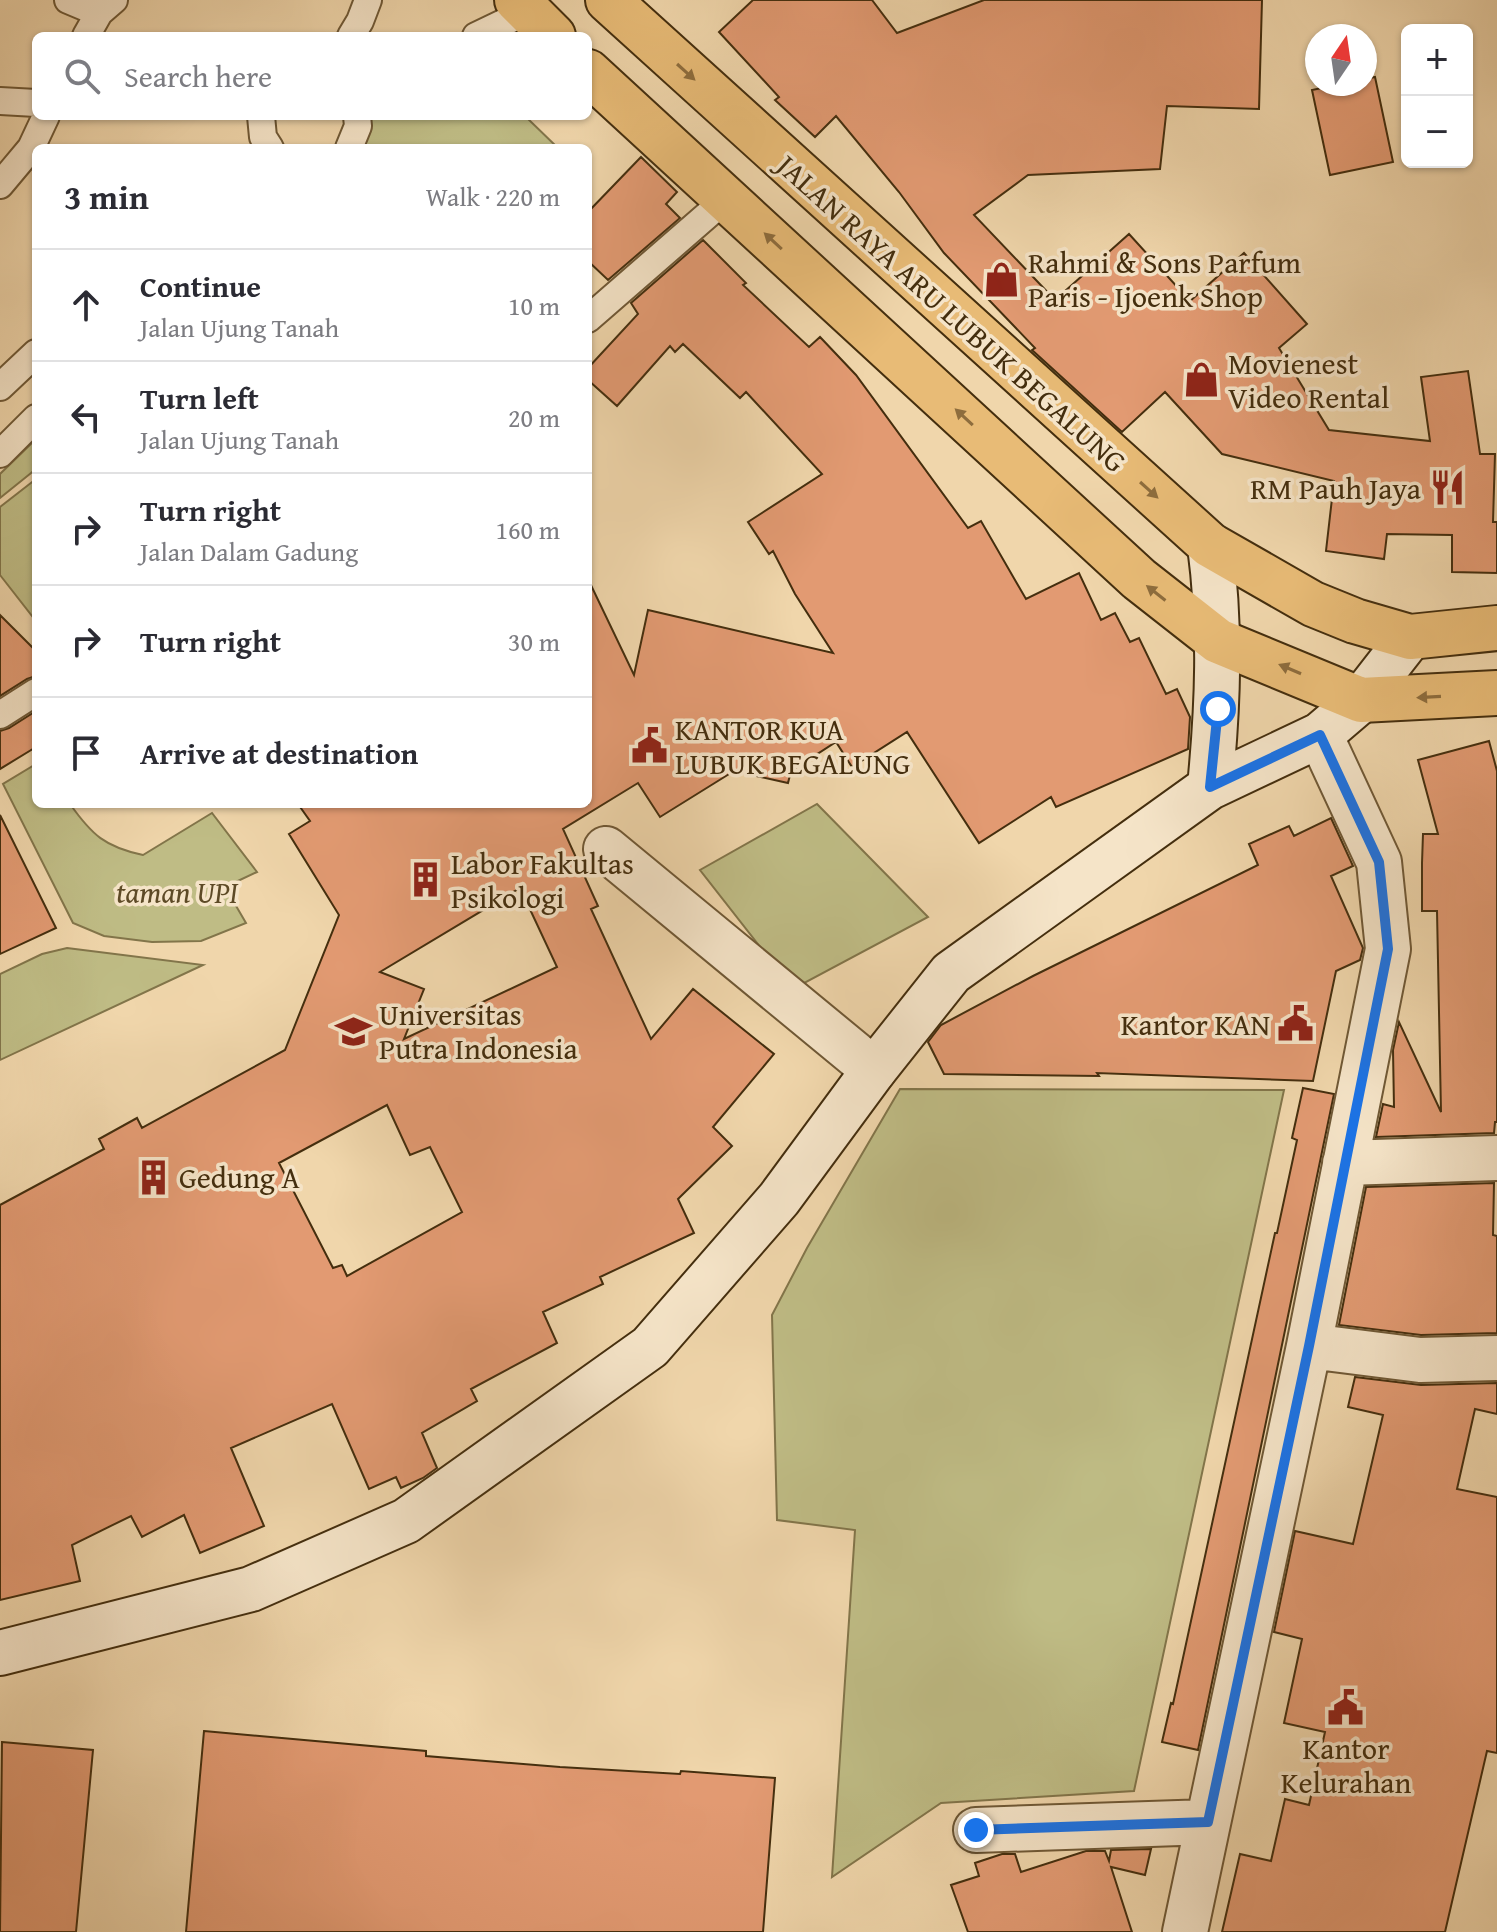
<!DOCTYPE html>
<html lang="en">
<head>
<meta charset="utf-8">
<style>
  :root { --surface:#fff; --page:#f7f7f7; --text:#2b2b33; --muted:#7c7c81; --line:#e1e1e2 }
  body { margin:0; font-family:"Gentium Book Plus",serif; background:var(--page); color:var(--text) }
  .controls { position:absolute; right:24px; top:24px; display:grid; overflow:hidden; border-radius:12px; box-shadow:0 2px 6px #0004 }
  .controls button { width:72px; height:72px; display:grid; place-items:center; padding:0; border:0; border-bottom:2px solid var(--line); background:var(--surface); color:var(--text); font:40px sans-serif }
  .compass { position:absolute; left:1305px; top:24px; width:72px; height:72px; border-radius:50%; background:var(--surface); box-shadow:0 2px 6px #0004; rotate:13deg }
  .stop { position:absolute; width:24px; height:24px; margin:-18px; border:6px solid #1a73e8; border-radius:50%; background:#fff }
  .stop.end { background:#1a73e8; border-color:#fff; box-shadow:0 2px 8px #0008 }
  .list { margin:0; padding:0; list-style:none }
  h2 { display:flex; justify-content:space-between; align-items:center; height:104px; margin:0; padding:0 32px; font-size:34px }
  h2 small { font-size:26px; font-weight:400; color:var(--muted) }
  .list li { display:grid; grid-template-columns:52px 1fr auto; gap:24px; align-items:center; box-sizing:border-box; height:112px; padding:0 32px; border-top:2px solid var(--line) }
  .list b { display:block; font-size:30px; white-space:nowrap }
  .list p { margin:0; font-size:26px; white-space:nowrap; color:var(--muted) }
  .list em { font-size:26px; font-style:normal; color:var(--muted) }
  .icon { flex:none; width:44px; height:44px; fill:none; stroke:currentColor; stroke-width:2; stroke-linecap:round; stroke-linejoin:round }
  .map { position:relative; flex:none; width:1497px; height:1932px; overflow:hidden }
  .search { position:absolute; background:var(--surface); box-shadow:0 2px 6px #0004; left:32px; top:32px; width:560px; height:88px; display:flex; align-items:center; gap:20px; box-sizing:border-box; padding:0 28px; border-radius:12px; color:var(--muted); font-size:30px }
  .panel { position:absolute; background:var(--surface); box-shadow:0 2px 6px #0004; left:32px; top:144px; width:560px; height:664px; border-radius:12px }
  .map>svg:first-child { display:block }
</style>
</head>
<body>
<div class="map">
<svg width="1497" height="1932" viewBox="0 0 1497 1932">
  <rect width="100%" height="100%" fill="#f0d6ab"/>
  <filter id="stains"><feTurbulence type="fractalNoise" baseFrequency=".0025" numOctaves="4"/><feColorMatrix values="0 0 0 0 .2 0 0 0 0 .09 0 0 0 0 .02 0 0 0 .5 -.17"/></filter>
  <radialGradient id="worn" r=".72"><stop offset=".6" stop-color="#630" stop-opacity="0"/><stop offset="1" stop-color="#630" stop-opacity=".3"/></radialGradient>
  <path fill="#bfbc85" stroke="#82754a" stroke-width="2" d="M371,116H525L558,148H358Z
    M36,439V469L0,498V474Z
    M36,479V621L0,575V507Z
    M36,764V804H70C92,835 105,847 143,855L212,813L257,872L225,887L246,923L201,941L152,942L104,936L73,923L3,784Z
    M817,804L928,917L793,989L700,870Z
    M67,948L203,965L0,1060V974L42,954Z
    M900,1089L1284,1090L1134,1791L941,1803L832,1877L855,1530L777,1520L772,1315L807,1248Z"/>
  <path fill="#e29a72" stroke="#442e0e" stroke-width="2" fill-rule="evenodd" d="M753,0H872L897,33L984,0H1262L1259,109L1167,106L1160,169L1028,175L974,215L1055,300L1129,234L1190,301L1244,253L1307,324L1279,348L1329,430L1430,441L1421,377L1468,371L1480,454H1495L1493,522H1497V573L1452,572V535L1387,534L1384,559L1326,551L1334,481L1222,454L1165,392L1122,432L1032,350L1035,348L944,253L899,192L836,116L815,137L775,100L779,97L719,32Z
    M1375,77L1393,162L1330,175L1312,90L1341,84H1365V79Z
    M641,157L677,192L666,204L680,218L608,280L588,261V212Z
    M703,240L746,283L743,285L809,347L820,337L856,375L968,528L981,521L1026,599L1079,573L1101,620L1115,613L1130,642L1139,638L1166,694L1177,689L1190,717L1188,749L1056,807L1051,797L979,843L907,732L852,767L836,742L791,771L788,783L734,771L660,817L638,783L563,829L598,906L591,909L651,1039L693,989L774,1054L713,1127L732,1146L678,1199L694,1233L600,1277L603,1284L543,1312L557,1343L471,1389L477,1401L422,1433L437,1468L423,1478L401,1488L396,1477L369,1489L332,1404L231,1448L264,1526L200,1553L184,1515L142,1537L131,1516L72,1545L80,1581L0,1600V1205L104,1149L99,1139L137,1118L142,1128L285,1050L339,915L289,834L310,821L298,804H588V579L634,675L648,610L833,653L795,594L773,551L769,554L748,522L822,474L746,392L740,398L683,344L675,352L670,346L617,406L588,380V368L638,314L631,303ZM520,888L557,967L404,1039L424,989L380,972ZM387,1105L410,1155L430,1147L462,1212L347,1276L342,1265L333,1268L279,1163Z
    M0,615L36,651V676L27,679L0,696Z
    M36,711V747L0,769V731L9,728Z
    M1489,741L1497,771V1122H1495L1494,1133L1376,1137L1383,1104L1394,1107L1393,1050L1399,1022L1441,1112L1437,911H1422V863L1423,834H1438L1418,760Z
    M0,815L56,928L0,954Z
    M1331,818L1353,866L1331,876L1363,948L1360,960L1336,971L1313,1081L1097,1073L1099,1076L944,1074L928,1042L941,1025L1033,976L1258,865L1249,844L1289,826L1294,836Z
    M1303,1088L1334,1094L1198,1750L1162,1742L1171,1703L1173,1704L1275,1233H1277L1297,1140L1292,1138Z
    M1494,1183L1493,1235L1497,1236V1333L1421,1335L1339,1325L1366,1187Z
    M1355,1377L1421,1385L1497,1383V1414L1475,1409L1457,1489L1497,1497V1753L1487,1751L1445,1932H1222L1240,1854L1271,1861L1285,1799L1309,1805L1325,1732L1284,1723L1302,1639L1274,1632L1295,1531L1353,1544L1383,1415L1348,1407Z
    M204,1731L426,1751V1756L560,1767L680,1774L681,1771L775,1778L763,1932H186Z
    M2,1742L93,1750L76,1932H0Z
    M1151,1849L1145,1875L1111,1867L1132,1932H968L951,1885L979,1876L975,1863L1002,1854H1015L1021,1872L1086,1851H1105L1109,1861L1111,1850Z"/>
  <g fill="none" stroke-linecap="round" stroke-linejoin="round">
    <defs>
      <path id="lane" d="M68,0L99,13
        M86,36L99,13L114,0
        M351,36L360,21L368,0
        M476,36L528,11
        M0,101L36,103
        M261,116L263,137L270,148
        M349,148L358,126L357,116
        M0,185L31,148L46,116
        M588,319L727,198
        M0,387L36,353
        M0,454L36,418
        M0,715L36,692"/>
      <path id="street" d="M606,849L874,1070
        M1345,1163L1497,1158
        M1309,1346L1420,1360L1497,1358
        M976,1830L1208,1822
        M1185,1932L1309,1346L1388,949L1379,862L1320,735"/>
      <path id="secondary" d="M1210,545C1221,628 1218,705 1210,787
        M0,1653L251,1589L406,1521L650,1347L779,1199L874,1070L951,973L1210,787L1320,735L1361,700L1410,637"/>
      <path id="primary" d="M517,0L553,36
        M608,0L1210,545L1313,604L1355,621L1410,637L1497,628
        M588,72L1139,579L1218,641L1361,700L1497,693"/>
    </defs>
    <use href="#lane" stroke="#6f5835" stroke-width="30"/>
    <use href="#street" stroke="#6f5835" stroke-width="48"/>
    <use href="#secondary" stroke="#442e0e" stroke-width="48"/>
    <use href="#primary" stroke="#442e0e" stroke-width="48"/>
    <use href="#lane" stroke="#f5e4c8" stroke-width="26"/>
    <use href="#street" stroke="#f5e4c8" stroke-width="44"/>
    <use href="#secondary" stroke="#f5e4c8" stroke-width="44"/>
    <use href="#primary" stroke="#e8bb76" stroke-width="44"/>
  </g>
  <defs><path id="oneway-solid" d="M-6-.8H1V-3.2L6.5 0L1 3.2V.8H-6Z" transform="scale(2)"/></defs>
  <g fill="#8e6d3d">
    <use href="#oneway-solid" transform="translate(686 72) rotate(42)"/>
    <use href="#oneway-solid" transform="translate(773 241) rotate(-137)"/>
    <use href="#oneway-solid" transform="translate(964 417) rotate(-137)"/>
    <use href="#oneway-solid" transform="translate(1149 490) rotate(42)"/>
    <use href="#oneway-solid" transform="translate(1156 593) rotate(-142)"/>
    <use href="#oneway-solid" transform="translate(1290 669) rotate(-157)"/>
    <use href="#oneway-solid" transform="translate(1429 697) rotate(177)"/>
  </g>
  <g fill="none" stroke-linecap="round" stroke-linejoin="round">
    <path stroke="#1a73e8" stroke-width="10" d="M976,1830L1208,1822L1309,1346L1388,949L1379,862L1320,735L1210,787L1218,709"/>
  </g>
  <defs>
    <symbol id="shop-bare" viewBox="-9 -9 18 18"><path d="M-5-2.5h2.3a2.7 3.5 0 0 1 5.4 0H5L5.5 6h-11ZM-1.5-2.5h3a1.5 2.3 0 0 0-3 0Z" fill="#8f2418" stroke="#f5e4c8" stroke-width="2.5" paint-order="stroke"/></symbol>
    <symbol id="restaurant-bare" viewBox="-9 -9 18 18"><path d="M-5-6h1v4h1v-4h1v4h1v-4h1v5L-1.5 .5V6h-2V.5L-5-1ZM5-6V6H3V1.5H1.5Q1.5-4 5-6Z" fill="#8f2418" stroke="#f5e4c8" stroke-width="2.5" paint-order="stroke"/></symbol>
    <symbol id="civic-bare" viewBox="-9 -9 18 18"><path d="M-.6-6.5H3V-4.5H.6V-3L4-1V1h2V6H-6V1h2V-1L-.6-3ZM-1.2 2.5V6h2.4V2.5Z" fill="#8f2418" stroke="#f5e4c8" stroke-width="2.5" paint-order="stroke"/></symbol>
    <symbol id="building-bare" viewBox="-9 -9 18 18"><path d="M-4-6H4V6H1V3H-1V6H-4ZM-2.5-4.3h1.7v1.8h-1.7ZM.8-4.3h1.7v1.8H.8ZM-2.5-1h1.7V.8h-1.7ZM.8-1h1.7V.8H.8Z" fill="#8f2418" stroke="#f5e4c8" stroke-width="2.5" paint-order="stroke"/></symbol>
    <symbol id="university-bare" viewBox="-9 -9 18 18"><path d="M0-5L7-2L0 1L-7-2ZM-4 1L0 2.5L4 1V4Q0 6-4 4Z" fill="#8f2418" stroke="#f5e4c8" stroke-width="2.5" paint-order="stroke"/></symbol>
  </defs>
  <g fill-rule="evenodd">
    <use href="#shop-bare" x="976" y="254" width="51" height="51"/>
    <use href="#shop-bare" x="1176" y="354" width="51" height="51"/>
    <use href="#restaurant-bare" x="1422" y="462" width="51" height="51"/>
    <use href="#civic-bare" x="624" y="720" width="51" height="51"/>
    <use href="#building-bare" x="400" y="854" width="51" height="51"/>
    <use href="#civic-bare" x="1270" y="998" width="51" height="51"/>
    <use href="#university-bare" x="328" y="1006" width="51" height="51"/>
    <use href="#building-bare" x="128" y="1152" width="51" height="51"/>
    <use href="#civic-bare" x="1320" y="1682" width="51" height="51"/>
  </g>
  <g text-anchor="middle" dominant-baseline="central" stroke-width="7" stroke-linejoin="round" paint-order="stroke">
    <g font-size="30" fill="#442e0e" stroke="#f5e4c8" text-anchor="start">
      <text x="1028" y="262">Rahmi &amp; Sons Parfum<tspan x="1028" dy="34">Paris - Ijoenk Shop</tspan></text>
      <text x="1228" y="363">Movienest<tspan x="1228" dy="34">Video Rental</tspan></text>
      <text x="1421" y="488" text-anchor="end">RM Pauh Jaya</text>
      <text x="675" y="729">KANTOR KUA<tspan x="675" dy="34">LUBUK BEGALUNG</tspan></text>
      <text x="451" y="863">Labor Fakultas<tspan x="451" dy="34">Psikologi</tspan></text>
      <text x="379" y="1014">Universitas<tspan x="379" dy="34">Putra Indonesia</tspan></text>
      <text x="1270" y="1024" text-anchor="end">Kantor KAN</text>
      <text x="179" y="1177">Gedung A</text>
      <text x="1346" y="1748" text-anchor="middle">Kantor<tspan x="1346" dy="34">Kelurahan</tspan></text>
    </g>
    <g font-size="30" fill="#442e0e" stroke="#f5e4c8">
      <text transform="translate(952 313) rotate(42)">JALAN RAYA ARU LUBUK BEGALUNG</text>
    </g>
    <g font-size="30" font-style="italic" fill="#5d4a26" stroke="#f5e4c8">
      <text x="177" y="892">taman UPI</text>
    </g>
  </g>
  <rect width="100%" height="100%" filter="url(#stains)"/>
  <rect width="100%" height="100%" fill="url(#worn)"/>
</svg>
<div class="controls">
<button>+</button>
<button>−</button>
</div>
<svg class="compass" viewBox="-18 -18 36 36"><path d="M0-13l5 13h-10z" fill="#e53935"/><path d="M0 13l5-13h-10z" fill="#7c7c81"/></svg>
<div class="stop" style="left:1218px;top:709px"></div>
<div class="stop end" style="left:976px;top:1830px"></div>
<div class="search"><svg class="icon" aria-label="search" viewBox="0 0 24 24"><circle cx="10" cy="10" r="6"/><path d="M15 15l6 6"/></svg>Search here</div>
<section class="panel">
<h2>3 min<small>Walk · 220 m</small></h2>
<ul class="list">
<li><svg class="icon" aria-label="ahead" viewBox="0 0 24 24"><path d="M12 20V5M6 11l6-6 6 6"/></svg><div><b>Continue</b><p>Jalan Ujung Tanah</p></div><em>10 m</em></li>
<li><svg class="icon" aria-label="left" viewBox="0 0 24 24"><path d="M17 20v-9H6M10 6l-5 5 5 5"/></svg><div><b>Turn left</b><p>Jalan Ujung Tanah</p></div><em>20 m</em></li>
<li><svg class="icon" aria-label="right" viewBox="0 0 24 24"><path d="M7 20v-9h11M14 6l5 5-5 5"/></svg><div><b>Turn right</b><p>Jalan Dalam Gadung</p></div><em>160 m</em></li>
<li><svg class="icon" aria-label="right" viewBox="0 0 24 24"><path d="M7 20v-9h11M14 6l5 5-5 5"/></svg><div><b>Turn right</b></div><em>30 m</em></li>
<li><svg class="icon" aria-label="arrive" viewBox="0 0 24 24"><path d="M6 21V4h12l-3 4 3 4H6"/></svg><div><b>Arrive at destination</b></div></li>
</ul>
</section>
</div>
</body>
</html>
